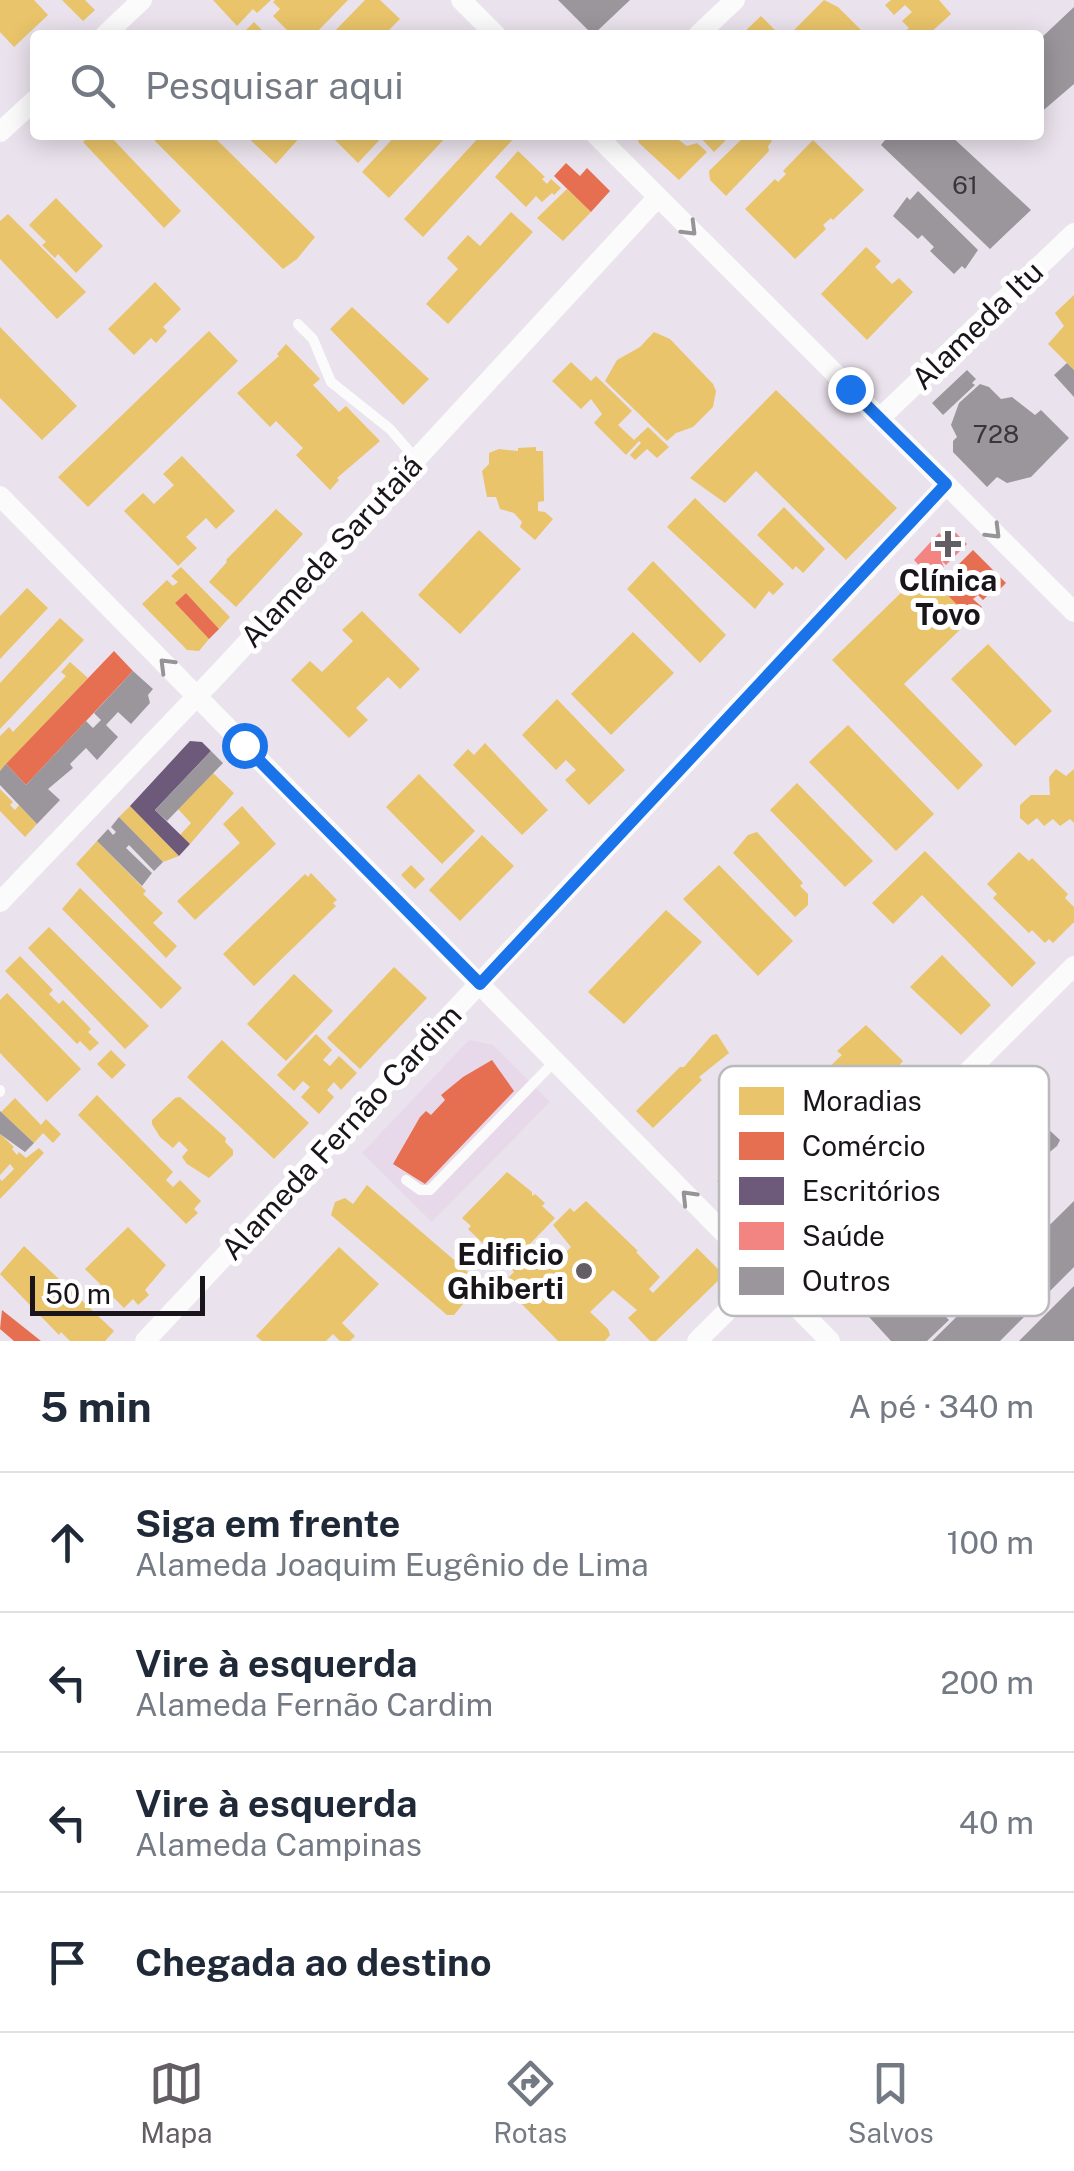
<!DOCTYPE html>
<html lang="pt">
<head>
<meta charset="utf-8">
<style>
  :root { --surface:#fff; --page:#f6f6f7; --text:#1f2937; --muted:#747a83; --line:#e0e1e3; --accent:#635d64 }
  body { margin:0; font-family:"Public Sans",sans-serif; background:var(--page); color:var(--text) }
  .scale { position:absolute; left:30px; bottom:25px; width:175px; box-sizing:border-box; padding-left:10px; border:5px solid #1a151b; border-top:0; font-size:28px; line-height:35px; white-space:nowrap; color:#1a151b; -webkit-text-stroke:8px #fff; paint-order:stroke }
  .stop { position:absolute; width:30px; height:30px; margin:-22px; border:8px solid #1a73e8; border-radius:50%; background:#fff }
  .stop.end { background:#1a73e8; border-color:#fff; box-shadow:0 2px 10px #0008 }
  .list { margin:0; padding:0; list-style:none }
  h2 { display:flex; justify-content:space-between; align-items:center; height:130px; margin:0; padding:0 40px; font-size:42px }
  h2 small { font-size:32px; font-weight:400; color:var(--muted) }
  .list li { display:grid; grid-template-columns:65px 1fr auto; gap:30px; align-items:center; box-sizing:border-box; height:140px; padding:0 40px; border-top:2px solid var(--line) }
  .list b { display:block; font-size:38px; white-space:nowrap }
  .list p { margin:0; font-size:32px; white-space:nowrap; color:var(--muted) }
  .list em { font-size:32px; font-style:normal; color:var(--muted) }
  .icon { flex:none; width:55px; height:55px; fill:none; stroke:currentColor; stroke-width:2; stroke-linecap:round; stroke-linejoin:round }
  .map { position:relative; flex:none; width:1074px; height:1341px; overflow:hidden }
  .search { position:absolute; background:var(--surface); box-shadow:0 5px 25px #0003; left:30px; right:30px; top:30px; height:110px; display:flex; align-items:center; gap:25px; box-sizing:border-box; padding:0 35px; border-radius:10px; color:var(--muted); font-size:38px }
  .sheet { height:690px; background:var(--surface) }
  nav { display:flex; justify-content:space-around; align-items:center; box-sizing:border-box; height:140px; border-top:2px solid var(--line); background:var(--surface); font-size:28px; color:var(--muted) }
  nav a { display:grid; justify-items:center; gap:5px }
  nav .on { color:var(--accent) }
  .map>svg:first-child { display:block }
</style>
</head>
<body>
<div class="map">
<svg width="1074" height="1341" viewBox="0 0 1074 1341">
  <rect width="100%" height="100%" fill="#eae2ec"/>
  <path fill="#e8d9ea" d="M469,1040L493,1045L550,1102L432,1222L362,1153Z"/>
  <path fill="#e9c46a" d="M0,0H34L48,15L14,47L0,32Z
    M62,0H85L95,10L83,21Z
    M213,0H271L257,13L253,9L237,26Z
    M275,0H348L314,35H292L273,16L280,9L273,2Z
    M365,0H380L400,19L384,35H331Z
    M824,0L838,7L866,35H795L792,32Z
    M891,0H939L951,14L928,35H908L904,32L909,28L902,21L912,12L905,5L894,15L885,5Z
    M761,16L780,35H741Z
    M254,22L267,35H241Z
    M91,135H109L181,211L164,228L83,142Z
    M149,135H212L315,237L297,259L283,269Z
    M245,135H302L276,164Z
    M330,135H384L358,163Z
    M396,135H448L389,198L362,172Z
    M481,135H517L423,237L404,219Z
    M636,135H672L687,146L697,143L707,152L679,180L639,143Z
    M698,135H731L714,152Z
    M746,135H766L772,141L768,146L769,151L726,196L710,180L709,171Z
    M813,140L864,190L833,220L831,218L823,225L826,229L795,259L745,209L775,179L778,182L786,174L783,171Z
    M518,151L545,177L542,179L547,184L551,179L561,188L554,195L552,193L542,202L536,196L526,207L495,177Z
    M567,189L591,212L563,241L537,218Z
    M56,198L103,246L76,273L58,254L55,258L42,245L46,242L29,225Z
    M511,212L533,232L448,324L426,304L458,269L447,258L468,235L480,246Z
    M8,214L86,292L57,319L0,259V221Z
    M866,247L881,261L875,267L892,284L899,278L913,292L867,340L821,294Z
    M155,282L181,309L163,327L167,331L156,343L151,338L134,355L108,329Z
    M1074,295V370L1048,344L1064,326L1055,313Z
    M352,307L429,379L403,405L330,329Z
    M0,327L77,406L42,440L0,398Z
    M209,331L238,361L88,507L58,477Z
    M654,332L670,339L713,384L716,391L713,407L693,427L676,433L667,441L605,381L617,360L640,347Z
    M286,344L320,379L313,385L339,412L346,406L380,441L337,478L339,480L330,490L296,455L303,448L276,421L270,427L237,393L279,356L277,354Z
    M571,362L591,381L596,376L632,411L618,425L634,440L648,427L669,447L657,458L647,449L635,460L630,455L641,443L639,441L626,455L594,423L602,414L591,399L581,409L552,381Z
    M776,390L897,508L846,560L756,471L725,503L690,478Z
    M536,447V451H543L544,501L538,502V511L545,512L553,519L535,540L520,527L522,522L514,513L500,509L496,497H487L482,471L489,464V453L499,449L518,451V448Z
    M182,456L235,511L216,529L206,518L186,537L197,548L178,566L124,511L143,493L154,504L174,485L163,474Z
    M695,498L784,584L773,595L769,591L755,609L667,527Z
    M784,507L825,549L803,573L796,566L793,570L757,535Z
    M276,509L303,534L236,607L209,582L227,562L226,560Z
    M479,530L521,569L460,634L418,595Z
    M653,561L726,635L700,663L627,589Z
    M181,567L230,617L219,629L186,593L175,603L209,639L199,651L187,650L142,604L167,580L173,586L178,582L171,576Z
    M926,572L971,619L904,684L983,765L958,790L832,660L909,585L912,588Z
    M27,588L48,608L0,659V616Z
    M362,611L420,669L400,689L388,677L356,708L368,720L349,738L291,680L310,661L322,672L353,641L342,630Z
    M60,618L84,640L0,729V683Z
    M633,632L674,673L611,735L571,694Z
    M988,644L1052,711L1015,746L951,679Z
    M70,662L88,678L0,771V736L9,727L13,732L66,676L61,672Z
    M557,699L625,770L589,805L565,780L576,770L566,760L556,770L522,735Z
    M848,725L934,814L896,851L809,762Z
    M485,743L548,810L522,835L453,765L468,749L474,755Z
    M1056,769L1066,776L1074,769V823L1070,819L1060,826L1053,819L1044,826L1037,818L1028,825L1020,818V805L1031,795H1050L1049,777Z
    M213,773L234,793L190,844L180,835L191,823L178,809Z
    M419,774L475,831L442,864L386,807Z
    M797,783L873,861L845,887L770,810Z
    M0,789L13,802L10,805L15,810L19,805L37,824L25,837L0,811Z
    M130,806L179,856L163,862L119,817Z
    M242,806L276,844L195,920L177,901L240,843L223,824Z
    M757,832L803,883L800,886L808,894V905L795,917L733,853L748,835Z
    M482,835L514,866L460,921L429,890Z
    M97,841L146,891L143,894L163,913L153,923L177,946L166,958L76,864Z
    M925,851L1036,963L1012,987L922,895L893,924L872,903Z
    M1019,852L1029,861L1032,858L1068,894L1065,898L1074,907V922L1053,943L1049,939L1045,943L1032,930L1029,933L993,898L997,894L987,884Z
    M411,865L425,879L415,889L401,875Z
    M719,865L793,941L758,976L683,899Z
    M311,873L337,900L333,903L336,906L254,986L223,954L305,874L308,877Z
    M80,888L182,988L161,1009L62,909Z
    M666,910L702,942L624,1024L588,992Z
    M49,927L149,1026L125,1049L28,948Z
    M942,955L991,1005L961,1035L910,987Z
    M20,956L53,990L49,994L59,1004L63,1000L91,1029L88,1032L99,1043L90,1051L80,1041L77,1044L5,971Z
    M394,967L427,998L360,1069L327,1038Z
    M294,974L333,1011L286,1061L247,1024Z
    M7,993L81,1069L47,1102L0,1053V1000Z
    M866,1025L903,1061L877,1090L881,1097L871,1107L862,1098L857,1101L826,1070L842,1055L837,1051Z
    M316,1034L332,1050L323,1060L330,1066L339,1056L357,1073L341,1090L334,1082L327,1090L334,1097L319,1114L301,1097L310,1087L303,1081L294,1091L277,1075Z
    M717,1034L729,1053L699,1077L702,1080L653,1128L636,1111L680,1067H684L712,1035Z
    M222,1040L309,1123L274,1159L187,1077Z
    M111,1050L126,1065L112,1079L97,1064Z
    M97,1095L173,1172L166,1180L173,1187L180,1180L201,1201L194,1209L198,1213L186,1224L78,1115Z
    M180,1097L226,1138L225,1142L233,1150V1155L209,1178L187,1164L182,1157L188,1150L179,1141L173,1148L160,1137L152,1124V1120L175,1098Z
    M15,1098L41,1125L46,1119L61,1134L53,1143L43,1133L34,1143L1,1112Z
    M0,1134L14,1147L12,1149L17,1155L19,1152L26,1158L39,1148L44,1153L0,1199V1179L2,1181L14,1169L10,1164L0,1175Z
    M752,1147L762,1157L759,1159L763,1163L772,1159L803,1191L771,1222L760,1211L753,1213L747,1209L737,1218L720,1201L726,1194L717,1181Z
    M507,1172L532,1192V1196L535,1194L545,1203L542,1206L555,1218L525,1249L548,1270L571,1247L553,1225L570,1208L574,1212L586,1201L638,1251L636,1252L660,1277L649,1289L653,1293L697,1248L724,1275L656,1341H650L628,1318L637,1310L613,1290L590,1312L608,1329L610,1335L605,1341H558L502,1284L514,1272L509,1266L511,1264L502,1256L499,1259L468,1229L471,1226L462,1218Z
    M367,1185L468,1272L453,1291L462,1297L463,1304L454,1315H447L331,1215L335,1202L345,1198L353,1204Z
    M128,1227L166,1265L145,1290L149,1295L138,1305L133,1299L124,1308L85,1269Z
    M24,1246L114,1331L105,1341H70L61,1332L59,1335L0,1274Z
    M339,1247L379,1284L342,1323L355,1336L350,1341H340L333,1334L326,1341H262L256,1336Z"/>
  <path fill="#e76f51" d="M566,163L580,176L587,168L610,191L591,212L554,176Z
    M973,550L1006,583L995,594L992,591L983,600L978,595L973,599L982,607L971,619L932,579L942,569L948,575Z
    M186,593L219,629L209,639L175,603Z
    M114,651L133,671L26,785L6,764Z
    M492,1060L514,1091L425,1184L393,1164L420,1117L426,1111L431,1115L445,1100L441,1095L463,1077Z
    M2,1310L41,1341H14L0,1329Z"/>
  <path fill="#6d597a" d="M190,741L202,742L211,751L155,810L190,844L179,856L130,806Z"/>
  <path fill="#f28482" d="M939,533L943,537L956,533L967,544L946,565L941,560L944,567L932,579L914,560Z"/>
  <path fill="#9b959c" d="M558,0H630L593,35Z
    M1074,7V84L1039,114V40Z
    M889,135H950L1031,210L990,249L881,145Z
    M918,191L978,250L965,269L962,266L954,274L930,251L934,247L922,235L918,239L893,216L907,197L910,200Z
    M1067,363L1074,370V397L1054,375Z
    M967,370L976,379L972,383L975,385L943,415L932,403Z
    M980,384L989,387L1001,399L1012,397L1035,415L1041,410L1069,438L1031,477L1007,483L997,477L987,487L953,452V441L957,437L951,425L959,403Z
    M133,671L153,689L148,695L150,703L131,724L118,712L106,725L118,737L97,760L86,748L70,764L73,768L48,789L60,800L37,824L0,785V771L6,764L26,785L86,721L93,728L101,720L94,713Z
    M211,751L223,763L167,821L155,810Z
    M119,817L163,862L154,871L129,845L126,848L152,873L142,886L97,841L108,829L113,835L116,832L111,827Z
    M0,1111L34,1143L25,1152L0,1134Z
    M1027,1113H1031L1060,1140L1057,1146L986,1205L989,1208L964,1233V1239L940,1260L912,1231L915,1226L932,1209L940,1206L945,1211L954,1202L948,1196L997,1148L1002,1152L1011,1144L1007,1140L1010,1130Z
    M1074,1201V1267L1000,1341H932Z
    M899,1269L949,1320L927,1341H891L860,1307Z
    M1074,1286V1341H1019Z"/>
  <g fill="none" stroke-linecap="round" stroke-linejoin="round">
    <path stroke="#fcfbfc" stroke-width="10" d="M298,324L313,339L331,382L390,429L416,459
      M0,1090V1092
      M406,1180L420,1190H430L555,1061"/>
    <path stroke="#fcfbfc" stroke-width="20" d="M461,0L496,35
      M105,35L142,0
      M698,35L735,0
      M0,132L35,100
      M596,135L1074,612
      M880,418L1074,233
      M0,496L830,1341
      M0,902L219,673L658,197
      M145,1341L946,485
      M697,1341L1074,966"/>
  </g>
  <defs><path id="oneway-chevron" d="M-2-3.5L2.5 0L-2 3.5" fill="none" stroke-width="1.6" stroke-linecap="round" stroke-linejoin="round" transform="scale(2.5)"/></defs>
  <g stroke="#969497">
    <use href="#oneway-chevron" transform="translate(690 229) rotate(45)"/>
    <use href="#oneway-chevron" transform="translate(994 532) rotate(45)"/>
    <use href="#oneway-chevron" transform="translate(166 665) rotate(-135)"/>
    <use href="#oneway-chevron" transform="translate(688 1197) rotate(-134)"/>
  </g>
  <g fill="none" stroke-linecap="round" stroke-linejoin="round">
    <path stroke="#1a73e8" stroke-width="12" d="M244,745L480,984L946,484L850,389"/>
  </g>
  <g fill="#635d64" stroke="#fff" stroke-width="4">
    <path d="M943 529h10v10h10v10h-10v10h-10v-10h-10v-10h10z"/>
    <circle cx="584" cy="1271" r="10"/>
  </g>
  <g text-anchor="middle" dominant-baseline="central" stroke-width="10" stroke-linejoin="round" paint-order="stroke">
    <g font-size="25" fill="#3a353b">
      <text x="965" y="185">61</text>
      <text x="996" y="434">728</text>
    </g>
    <g font-size="30" fill="#1a151b" stroke="#fff">
      <text transform="translate(977 325) rotate(-44)">Alameda Itu</text>
      <text transform="translate(331 551) rotate(-47)">Alameda Sarutaiá</text>
      <text transform="translate(341 1132) rotate(-47)">Alameda Fernão Cardim</text>
    </g>
    <g font-size="30" font-weight="bold" fill="#1a151b" stroke="#fff">
      <text x="948" y="580">Clínica<tspan x="948" dy="34">Tovo</tspan></text>
      <text x="564" y="1254" text-anchor="end">Edificio<tspan x="564" dy="34">Ghiberti</tspan></text>
    </g>
  </g>
  <rect x="719" y="1066" width="330" height="250" rx="15" fill="#fff" stroke="#bab9bb" stroke-width="2.5"/>
  <rect x="739" y="1087" width="45" height="28" fill="#e9c46a"/>
  <rect x="739" y="1132" width="45" height="28" fill="#e76f51"/>
  <rect x="739" y="1177" width="45" height="28" fill="#6d597a"/>
  <rect x="739" y="1222" width="45" height="28" fill="#f28482"/>
  <rect x="739" y="1267" width="45" height="28" fill="#9b959c"/>
  <g font-size="28" fill="#1a151b">
    <text x="802" y="1111">Moradias</text>
    <text x="802" y="1156">Comércio</text>
    <text x="802" y="1201">Escritórios</text>
    <text x="802" y="1246">Saúde</text>
    <text x="802" y="1291">Outros</text>
  </g>
</svg>
<div class="scale">50 m</div>
<div class="stop" style="left:244px;top:745px"></div>
<div class="stop end" style="left:850px;top:389px"></div>
<div class="search"><svg class="icon" aria-label="search" viewBox="0 0 24 24"><circle cx="10" cy="10" r="6"/><path d="M15 15l6 6"/></svg>Pesquisar aqui</div>
</div>
<section class="sheet">
<h2>5 min<small>A pé · 340 m</small></h2>
<ul class="list">
<li><svg class="icon" aria-label="ahead" viewBox="0 0 24 24"><path d="M12 20V5M6 11l6-6 6 6"/></svg><div><b>Siga em frente</b><p>Alameda Joaquim Eugênio de Lima</p></div><em>100 m</em></li>
<li><svg class="icon" aria-label="left" viewBox="0 0 24 24"><path d="M17 20v-9H6M10 6l-5 5 5 5"/></svg><div><b>Vire à esquerda</b><p>Alameda Fernão Cardim</p></div><em>200 m</em></li>
<li><svg class="icon" aria-label="left" viewBox="0 0 24 24"><path d="M17 20v-9H6M10 6l-5 5 5 5"/></svg><div><b>Vire à esquerda</b><p>Alameda Campinas</p></div><em>40 m</em></li>
<li><svg class="icon" aria-label="arrive" viewBox="0 0 24 24"><path d="M6 21V4h12l-3 4 3 4H6"/></svg><div><b>Chegada ao destino</b></div></li>
</ul>
</section>
<nav>
<a class="on"><svg class="icon" aria-label="map" viewBox="0 0 24 24"><path d="M3 6l6-2 6 2 6-2v14l-6 2-6-2-6 2zM9 4v14M15 6v14"/></svg>Mapa</a>
<a><svg class="icon" aria-label="directions" viewBox="0 0 24 24"><path d="M12 3l9 9-9 9-9-9zM9 14v-3h6M13 9l2 2-2 2"/></svg>Rotas</a>
<a><svg class="icon" aria-label="saved" viewBox="0 0 24 24"><path d="M7 4h10v16l-5-4-5 4z"/></svg>Salvos</a>
</nav>
</body>
</html>
